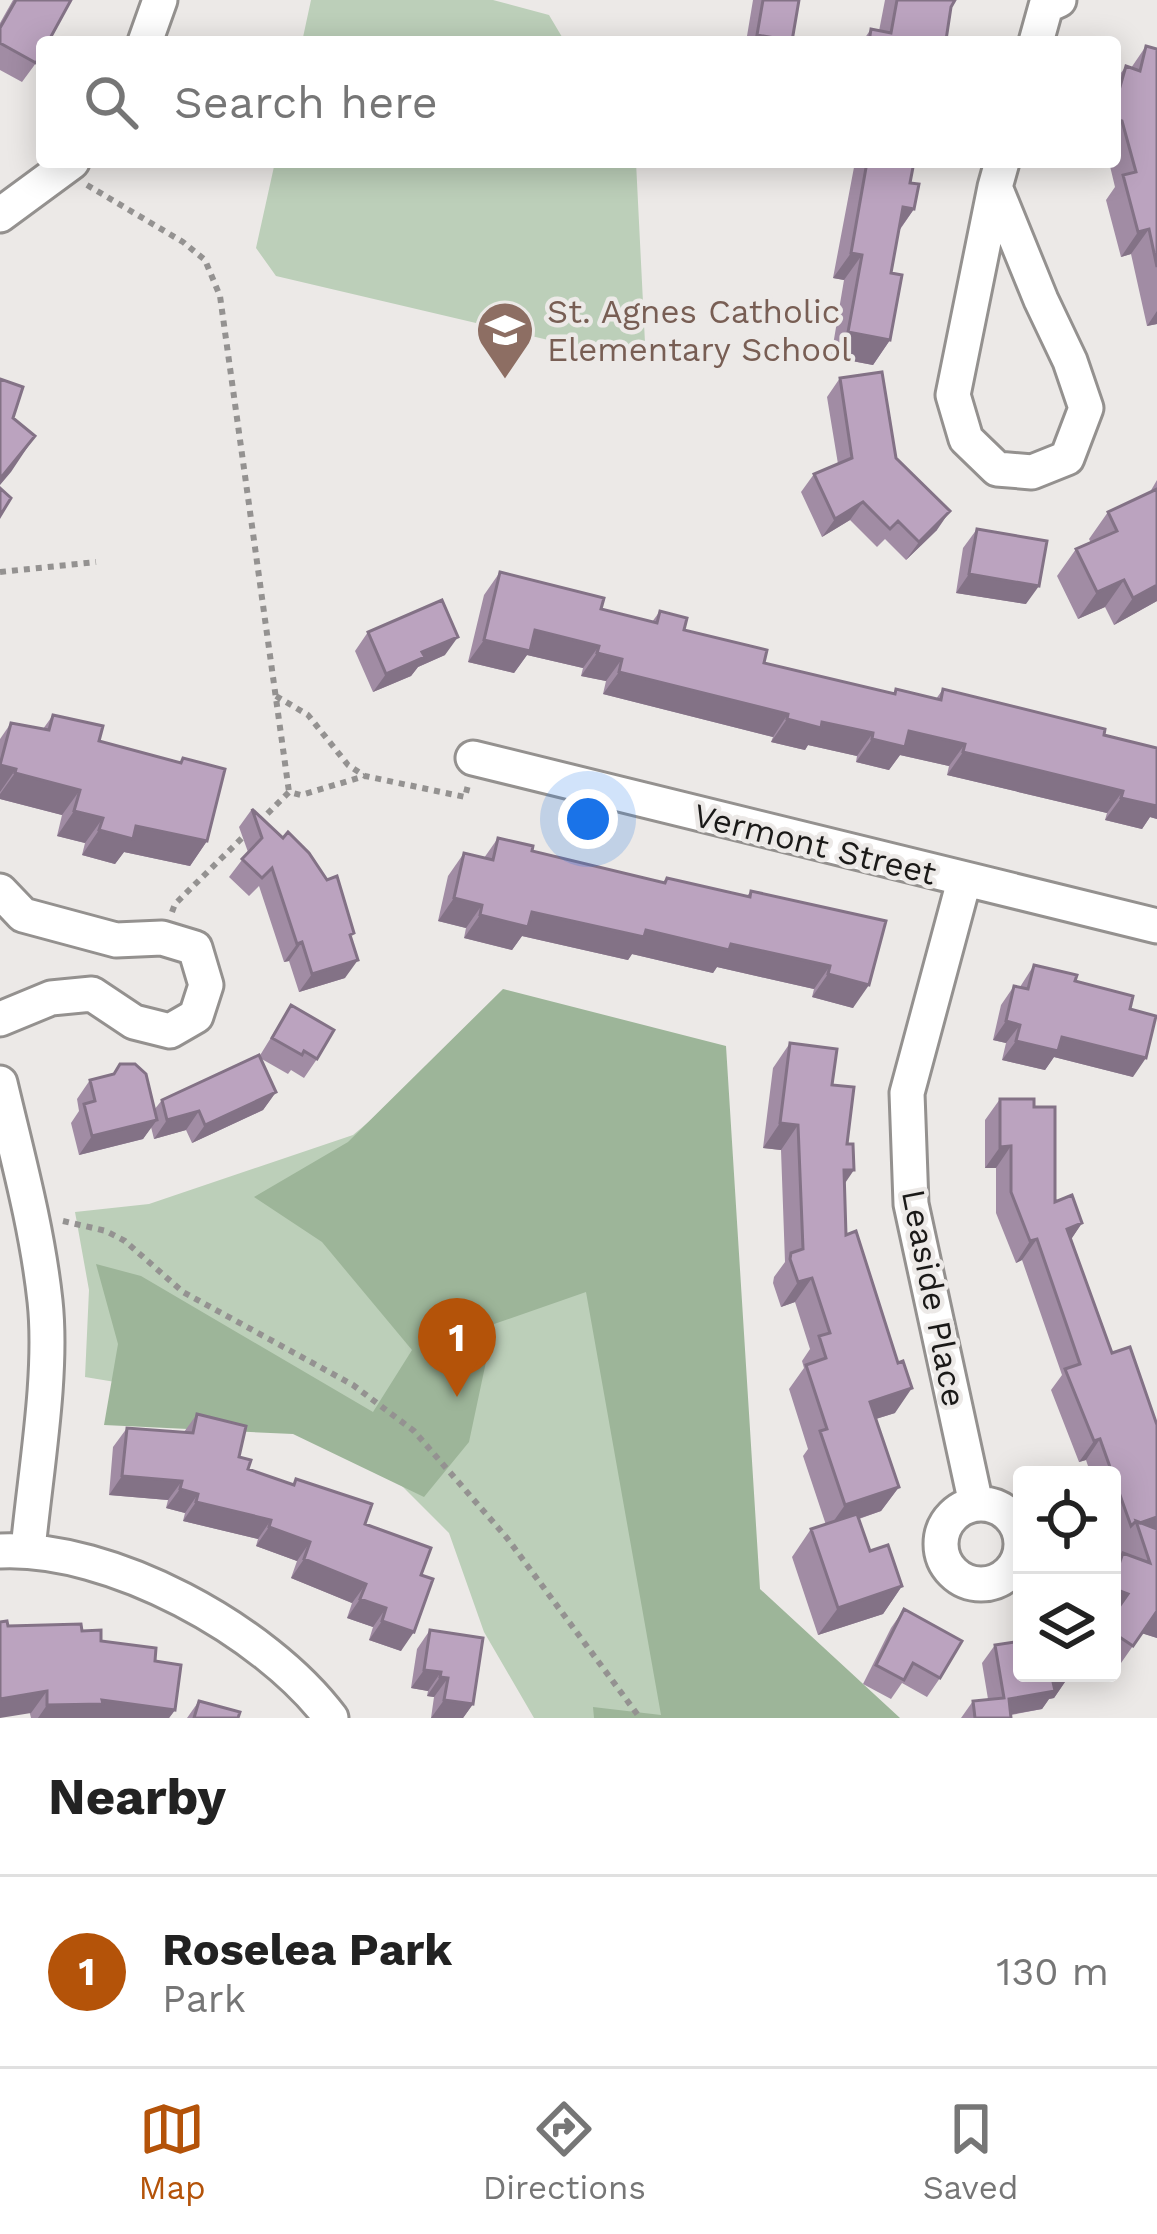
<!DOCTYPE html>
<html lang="en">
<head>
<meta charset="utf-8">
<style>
  :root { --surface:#fff; --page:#f2f2f2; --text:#222; --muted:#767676; --line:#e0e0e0; --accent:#b45309 }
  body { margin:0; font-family:"Work Sans",sans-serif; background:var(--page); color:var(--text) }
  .controls { position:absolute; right:36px; bottom:36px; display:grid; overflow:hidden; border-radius:12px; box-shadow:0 6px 30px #0003 }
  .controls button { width:108px; height:108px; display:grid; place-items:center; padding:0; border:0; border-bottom:3px solid var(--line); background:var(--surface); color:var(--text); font:60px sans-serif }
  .you { position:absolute; left:588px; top:819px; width:42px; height:42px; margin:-30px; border:9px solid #fff; border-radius:50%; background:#1a73e8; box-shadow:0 0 0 18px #1a73e833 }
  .badge { display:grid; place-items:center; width:78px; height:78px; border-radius:50%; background:var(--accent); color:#fff; font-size:39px; font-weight:700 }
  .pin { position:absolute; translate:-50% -99px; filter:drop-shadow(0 3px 6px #0008) }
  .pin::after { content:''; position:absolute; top:63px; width:42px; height:36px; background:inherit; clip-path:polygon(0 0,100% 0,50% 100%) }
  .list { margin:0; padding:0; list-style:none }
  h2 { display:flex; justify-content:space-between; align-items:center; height:156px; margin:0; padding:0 48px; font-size:51px }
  h2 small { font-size:39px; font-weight:400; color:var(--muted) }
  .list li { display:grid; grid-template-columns:78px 1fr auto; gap:36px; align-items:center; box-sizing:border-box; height:192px; padding:0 48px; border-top:3px solid var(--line) }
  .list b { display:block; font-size:45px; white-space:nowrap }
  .list p { margin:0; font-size:39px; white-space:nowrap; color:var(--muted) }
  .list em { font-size:39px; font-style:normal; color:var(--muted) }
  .icon { flex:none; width:66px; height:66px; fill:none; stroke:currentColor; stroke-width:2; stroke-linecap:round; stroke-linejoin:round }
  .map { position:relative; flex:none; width:1157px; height:1718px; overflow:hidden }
  .search { position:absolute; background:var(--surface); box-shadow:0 6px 30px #0003; left:36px; right:36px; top:36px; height:132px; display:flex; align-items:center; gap:30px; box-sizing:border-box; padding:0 42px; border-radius:12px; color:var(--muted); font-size:45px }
  .sheet { height:348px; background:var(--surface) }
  nav { display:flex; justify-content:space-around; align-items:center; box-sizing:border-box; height:168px; border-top:3px solid var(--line); background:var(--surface); font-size:33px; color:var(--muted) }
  nav a { display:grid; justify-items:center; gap:6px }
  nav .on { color:var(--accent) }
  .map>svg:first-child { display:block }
</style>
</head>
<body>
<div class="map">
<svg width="1157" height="1718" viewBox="0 0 1157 1718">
  <rect width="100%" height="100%" fill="#ece9e7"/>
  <path fill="#bccfb9" d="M311,0H493L549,15L565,42H302Z
    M275,162H636L646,363L276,276L256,248Z
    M469,1038L669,1169L769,1718H534L484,1632L449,1533L334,1418L85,1377L89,1290L75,1212L149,1204L353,1135Z"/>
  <path fill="#9db599" d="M503,989L726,1046L760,1589L900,1718H594L593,1707L661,1715L586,1292L494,1324L469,1442L424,1497L293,1434L104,1425L118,1344L96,1264L141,1276L373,1412L412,1350L322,1242L254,1197L348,1142Z"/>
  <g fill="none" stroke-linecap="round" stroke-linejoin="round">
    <defs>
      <path id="minor" d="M145,42L160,0
        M1036,42L1046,6L1059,0
        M995,187L1041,300L1070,361L1086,408L1067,458L1032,472L997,469L966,439L953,395L995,187L1002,162
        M0,215L72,162
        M473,758L1157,926
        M964,881L907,1093L911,1204L976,1504
        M0,891L23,915L116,940L162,938L195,948L206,985L196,1016L170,1031L134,1022L92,994L51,998L0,1019
        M0,1083C17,1155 37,1227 45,1301C53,1375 35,1474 28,1550
        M941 1544a40 40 0 1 1 80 0a40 40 0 1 1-80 0Z
        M0,1551C111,1546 265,1630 331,1718"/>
    </defs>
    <use href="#minor" stroke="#94918f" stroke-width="39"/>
    <path stroke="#949291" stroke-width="6" stroke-dasharray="6 6" stroke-linecap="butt" d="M87,185L183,242L205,260L220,296L289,792
      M0,572L96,562
      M276,696L308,715L348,765L365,776L465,797L468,785
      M259,822L289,792L301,795L365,776
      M172,912L175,904L245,835
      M63,1221L106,1231L125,1241L183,1292L353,1385L414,1431L507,1538L640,1718"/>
    <use href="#minor" stroke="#fff" stroke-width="33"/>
  </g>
  <path fill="#a18ca4" d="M13,0H71L36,63L22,82L0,70V23Z
    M753,0H799L791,42H746Z
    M885,0H955L951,7L944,42H862L871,29L879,31Z
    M1146,46L1157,49V324L1147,326L1131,254L1121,257L1106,200L1115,187L1109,162H1115V81L1126,66L1131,68Z
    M855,162H914L910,183L914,209L899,231L891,273L890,340L873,365L831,357L844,280L833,278Z
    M840,378L896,458L937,530L906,560L885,539L877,547L850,520L822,537L801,492L814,474L838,464L827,397Z
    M1157,480V601L1114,625L1105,607L1078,619L1057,576L1076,549L1091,543L1089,539L1108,512L1150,492Z
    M977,529L1026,604L956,593L963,548Z
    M500,572L601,609L652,622L660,611L684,630L764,663L893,693L896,689L936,699L943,689L1104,735L1157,748V819L1150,817L1142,829L1105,820L1107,813L947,775L949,766L900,755L889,770L856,762L857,756L808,745L805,750L771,742L773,737L603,694L606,681L581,676L583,668L527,655L514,673L468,662L484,595Z
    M368,632L445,655L418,667L411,676L373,692L355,651Z
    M53,715L99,741L180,762L183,758L207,841L190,866L124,852L115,864L82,855L85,843L57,836L62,815L0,799V739L11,723L43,729Z
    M252,809L351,937L345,978L299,992L289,961L284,962L259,886L249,896L229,877L248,852L239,827Z
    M498,838L532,851L663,882L667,878L747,896L751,891L886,921L853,1008L812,997L814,989L717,967L713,973L632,954L628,960L522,936L512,950L464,938L466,928L438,921L448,876L464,853L484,858Z
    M1034,965L1075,981L1130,1009L1133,1077L1054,1057L1045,1070L1002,1060L1006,1043L993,1040L1001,1005L1014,986L1020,987Z
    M291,1005L317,1059L304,1078L291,1070L288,1074L260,1058L276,1092L263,1110L192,1143L186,1130L154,1139L151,1127L143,1139L79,1155L71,1123L79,1111L77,1099L90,1080L113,1075L120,1064L154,1110L162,1100L259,1057Z
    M790,1043L832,1085L847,1144L844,1184L846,1235L895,1413L876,1419L899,1487L881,1511L859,1519L870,1551L902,1586L883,1614L818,1635L792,1557L811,1529L826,1525L803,1456L808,1449L789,1389L804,1368L802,1361L810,1349L795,1302L781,1307L773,1283L774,1277L785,1262L781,1150L763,1148L773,1068Z
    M1000,1099L1034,1107L1055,1202L1082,1223L1071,1239L1112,1353L1130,1347L1157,1638L1142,1633L1114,1673L1112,1672V1568L1120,1558L1117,1549L1118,1546L1116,1547L1112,1536V1475H1091L1086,1460L1079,1462L1051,1390L1062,1375L1022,1260L1016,1263L996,1213V1168H985V1120Z
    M197,1414L248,1469L293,1484L296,1479L365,1524L421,1575L401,1651L369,1640L373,1627L347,1618L352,1603L291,1578L297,1561L256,1546L258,1539L183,1521L185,1513L166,1508L168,1500L109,1495L113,1447L127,1428L184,1432Z
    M904,1609L940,1678L927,1697L902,1683L891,1699L863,1684L891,1628Z
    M8,1626L82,1631L101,1641L155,1661L175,1710L169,1718H31Z
    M430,1630L473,1704L463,1718H431L434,1697L427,1696L428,1691L411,1688L417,1649Z
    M995,1645L1067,1679L1054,1698L1049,1699L1042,1709L1011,1715V1718H961L973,1701L988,1699L982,1663Z
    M199,1701L238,1718H187Z"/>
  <path fill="#837286" d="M757,35L792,41L752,42Z
    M903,207L914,209L897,233Z
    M1149,229L1131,254L1121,257L1138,232Z
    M851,253L862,255L844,280L833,278Z
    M1157,311V324L1147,326Z
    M848,332L890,340L873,365L831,357Z
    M35,436L11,472L0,485V479Z
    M863,502L850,520L822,537L835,519Z
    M950,511L937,530L906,560L919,542Z
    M969,574L1039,586L1026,604L956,593Z
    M1124,580L1105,607L1078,619L1097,592Z
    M1157,585V601L1114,625L1133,598Z
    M535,630L599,646L583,668L527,655L514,673L468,662L484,640Z
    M458,637L445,655L418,667L411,676L373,692L386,674L422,652Z
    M597,653L622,659L606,681L581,676Z
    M619,672L788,714L773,737L603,694Z
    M787,719L822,722L873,733L857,756L808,745L805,750L771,742Z
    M909,731L965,744L949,766L900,755L889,770L856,762L872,739Z
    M963,752L1123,791L1107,813L947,775Z
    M0,765L16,769L0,792Z
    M15,773L80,790L62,815L0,799V794Z
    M1121,798H1157V819L1150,817L1142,829L1105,820Z
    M74,811L103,818L85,843L57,836Z
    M136,826L207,841L190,866L124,852L115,864L82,855L99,830Z
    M454,898L482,905L466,928L438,921Z
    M532,912L731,944L830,966L814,989L717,967L713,973L632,954L628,960L522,936L512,950L464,938L480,915Z
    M302,942L289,961L284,962L297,944Z
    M358,960L345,978L299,992L312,974Z
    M828,974L869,985L853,1008L812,997Z
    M1006,1021L1020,1025L1006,1043L993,1040Z
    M1062,1037L1146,1058L1133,1077L1054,1057L1045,1070L1002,1060L1016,1041Z
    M276,1092L263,1110L192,1143L205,1125Z
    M199,1111L186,1130L154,1139L167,1120Z
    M157,1120L143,1139L79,1155L92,1136Z
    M780,1123L798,1125L781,1150L763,1148Z
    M1011,1146L996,1168H985L1000,1147Z
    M844,1170H854L837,1195Z
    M1082,1223L1068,1244L1067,1229Z
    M1037,1239L1022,1260L1016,1263L1030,1241Z
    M812,1278L795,1302L781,1307L798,1282Z
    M912,1388L895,1413L853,1426L870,1402Z
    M1100,1439L1086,1460L1079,1462L1094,1441Z
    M122,1476L182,1481L168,1500L109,1495Z
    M899,1487L881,1511L828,1529L845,1505Z
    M180,1489L198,1494L185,1513L166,1508Z
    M196,1502L271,1520L258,1539L183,1521Z
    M1157,1517V1533L1137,1524Z
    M269,1527L310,1542L297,1561L256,1546Z
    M304,1559L366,1584L352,1603L291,1578Z
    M902,1586L883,1614L818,1635L838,1608Z
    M1112,1588L1128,1594L1112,1617Z
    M360,1599L386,1608L373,1627L347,1618Z
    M1157,1610V1638L1141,1633Z
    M382,1621L414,1632L401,1651L369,1640Z
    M424,1670L441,1672L428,1691L411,1688Z
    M440,1677L448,1678L434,1697L427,1696Z
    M1067,1679L1054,1698L1049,1699L1042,1709L996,1717L1009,1699L1053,1682Z
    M47,1691L31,1713L0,1718V1699Z
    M102,1700L175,1710L169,1718H38L47,1705Z
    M444,1700L473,1704L463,1718H431Z"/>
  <path fill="#bba3bf" stroke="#837286" stroke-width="3" d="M16,0H71L48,42H42V52L36,63L0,43V28Z
    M763,0H799L792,41L757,35Z
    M897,0H955L951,7L946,40L934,38L933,42H869L871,29L891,33Z
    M1146,46L1157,49V267L1149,229L1138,232L1123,175L1136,172L1122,121L1115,119V104L1126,66L1140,71Z
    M867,162H914L910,183L919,184L914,209L903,207L891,273L902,275L890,340L848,332L862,255L851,253Z
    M882,372L896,458L950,511L919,542L898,521L890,529L863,502L835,519L814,474L852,458L840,378Z
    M0,379L23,387L13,418L35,436L0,479Z
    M0,488L11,498L0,516Z
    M1157,489V585L1133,598L1124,580L1097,592L1076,549L1117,531L1108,512Z
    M977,529L1047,541L1039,586L969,574Z
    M500,572L604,598L601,609L657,623L660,611L687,618L684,630L767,650L764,663L895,694L896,689L941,700L943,689L1105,729L1104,735L1157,748V806L1121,798L1123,791L963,752L965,744L909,731L905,747L872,739L873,733L822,722L821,728L787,719L788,714L619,672L622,659L597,653L599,646L535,630L530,651L484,640Z
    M442,600L458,637L422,652L425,657L386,674L368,632Z
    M53,715L103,726L99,741L181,763L183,758L225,769L207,841L136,826L133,839L99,830L103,818L74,811L80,790L15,773L16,769L0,765L11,723L49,730Z
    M252,809L283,838L288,832L309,853L327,880L337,876L354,933L350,935L358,960L312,974L302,942L297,944L272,868L262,878L242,859L262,838Z
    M498,838L533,846L532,851L665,883L667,878L750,897L751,891L886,921L869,985L828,974L830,966L731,944L729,950L646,930L644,937L532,912L528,927L480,915L482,905L454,898L464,853L493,860Z
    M1034,965L1077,975L1075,981L1133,996L1130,1009L1156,1016L1146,1058L1062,1037L1058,1051L1016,1041L1020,1025L1006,1021L1014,986L1028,989Z
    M291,1005L334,1030L317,1059L304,1051L302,1055L272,1038Z
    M790,1043L837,1049L832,1085L854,1087L847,1144H853L854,1170H844L846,1235L856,1231L898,1363L903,1361L912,1388L870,1402L899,1487L845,1505L820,1431L827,1429L806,1365L826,1358L819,1336L830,1333L812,1278L798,1282L790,1259L791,1253L803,1249L798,1125L780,1123Z
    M259,1055L276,1092L205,1125L199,1111L167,1120L162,1100Z
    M120,1064H135L146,1074L157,1120L92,1136L84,1104L95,1101L90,1080L114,1074Z
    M1000,1099H1034V1107H1055V1202L1072,1195L1082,1223L1067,1229L1112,1353L1130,1347L1157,1425V1517L1140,1523L1136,1521L1131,1526L1100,1439L1094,1441L1065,1369L1080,1364L1037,1239L1030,1241L1011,1192V1146L1000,1147Z
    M197,1414L246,1426L239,1457L251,1460L248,1469L294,1485L296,1479L372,1504L365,1524L431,1548L421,1575L433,1579L414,1632L382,1621L386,1608L360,1599L366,1584L304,1559L310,1542L269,1527L271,1520L196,1502L198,1494L180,1489L182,1481L122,1476L127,1428L193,1433Z
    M857,1514L870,1551L888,1545L902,1586L838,1608L811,1529Z
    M1136,1521L1157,1529V1611L1133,1646L1112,1632V1617L1128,1594L1112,1588V1584L1123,1553L1150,1563Z
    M904,1609L962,1641L940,1678L913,1663L904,1680L876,1665Z
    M7,1621L8,1626L81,1624L82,1631L101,1630V1641L156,1648L155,1661L181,1665L175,1710L102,1700L103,1704L47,1705V1691L0,1699V1622Z
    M430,1630L483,1638L473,1704L444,1700L448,1678L440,1677L441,1672L424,1670Z
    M1022,1641V1673H1066L1067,1679L1053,1682L1055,1691L1009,1699L1011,1718H975L973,1701L1004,1698L995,1645Z
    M199,1701L240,1712L238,1718H194Z"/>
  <defs>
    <symbol id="school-pin" viewBox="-11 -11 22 30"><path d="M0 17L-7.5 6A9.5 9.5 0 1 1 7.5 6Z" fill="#8d6e63" stroke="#ece9e7"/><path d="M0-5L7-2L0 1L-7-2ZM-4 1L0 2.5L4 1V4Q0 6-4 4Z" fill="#fff"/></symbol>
  </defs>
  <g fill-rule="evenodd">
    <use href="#school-pin" x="472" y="297" width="66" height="90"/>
  </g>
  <g text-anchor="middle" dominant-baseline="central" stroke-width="9" stroke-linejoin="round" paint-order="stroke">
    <g font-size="33" fill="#785e54" stroke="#ece9e7" text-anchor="start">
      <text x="547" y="311">St. Agnes Catholic<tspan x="547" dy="38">Elementary School</tspan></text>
    </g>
    <g font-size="33" fill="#1a1918" stroke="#ece9e7">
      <text transform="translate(815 844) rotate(14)">Vermont Street</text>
      <text transform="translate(934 1298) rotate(79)">Leaside Place</text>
    </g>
  </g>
</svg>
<div class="controls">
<button><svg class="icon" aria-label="locate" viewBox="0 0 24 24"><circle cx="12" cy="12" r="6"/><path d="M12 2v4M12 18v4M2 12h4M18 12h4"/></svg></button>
<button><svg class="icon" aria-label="layers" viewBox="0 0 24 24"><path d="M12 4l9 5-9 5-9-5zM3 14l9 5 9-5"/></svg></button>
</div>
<div class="you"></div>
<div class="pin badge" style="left:457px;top:1397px">1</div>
<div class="search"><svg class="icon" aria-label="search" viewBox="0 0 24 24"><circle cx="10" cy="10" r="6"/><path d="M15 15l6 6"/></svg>Search here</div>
</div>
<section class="sheet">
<h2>Nearby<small></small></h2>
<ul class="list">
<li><span class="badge">1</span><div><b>Roselea Park</b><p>Park</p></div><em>130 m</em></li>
</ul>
</section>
<nav>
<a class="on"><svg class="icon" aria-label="map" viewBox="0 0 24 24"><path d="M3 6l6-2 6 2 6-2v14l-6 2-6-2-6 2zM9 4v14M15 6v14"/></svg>Map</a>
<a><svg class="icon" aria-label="directions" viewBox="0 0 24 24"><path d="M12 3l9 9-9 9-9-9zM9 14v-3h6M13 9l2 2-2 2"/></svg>Directions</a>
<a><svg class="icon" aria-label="saved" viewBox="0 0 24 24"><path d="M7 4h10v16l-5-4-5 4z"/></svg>Saved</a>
</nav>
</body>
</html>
